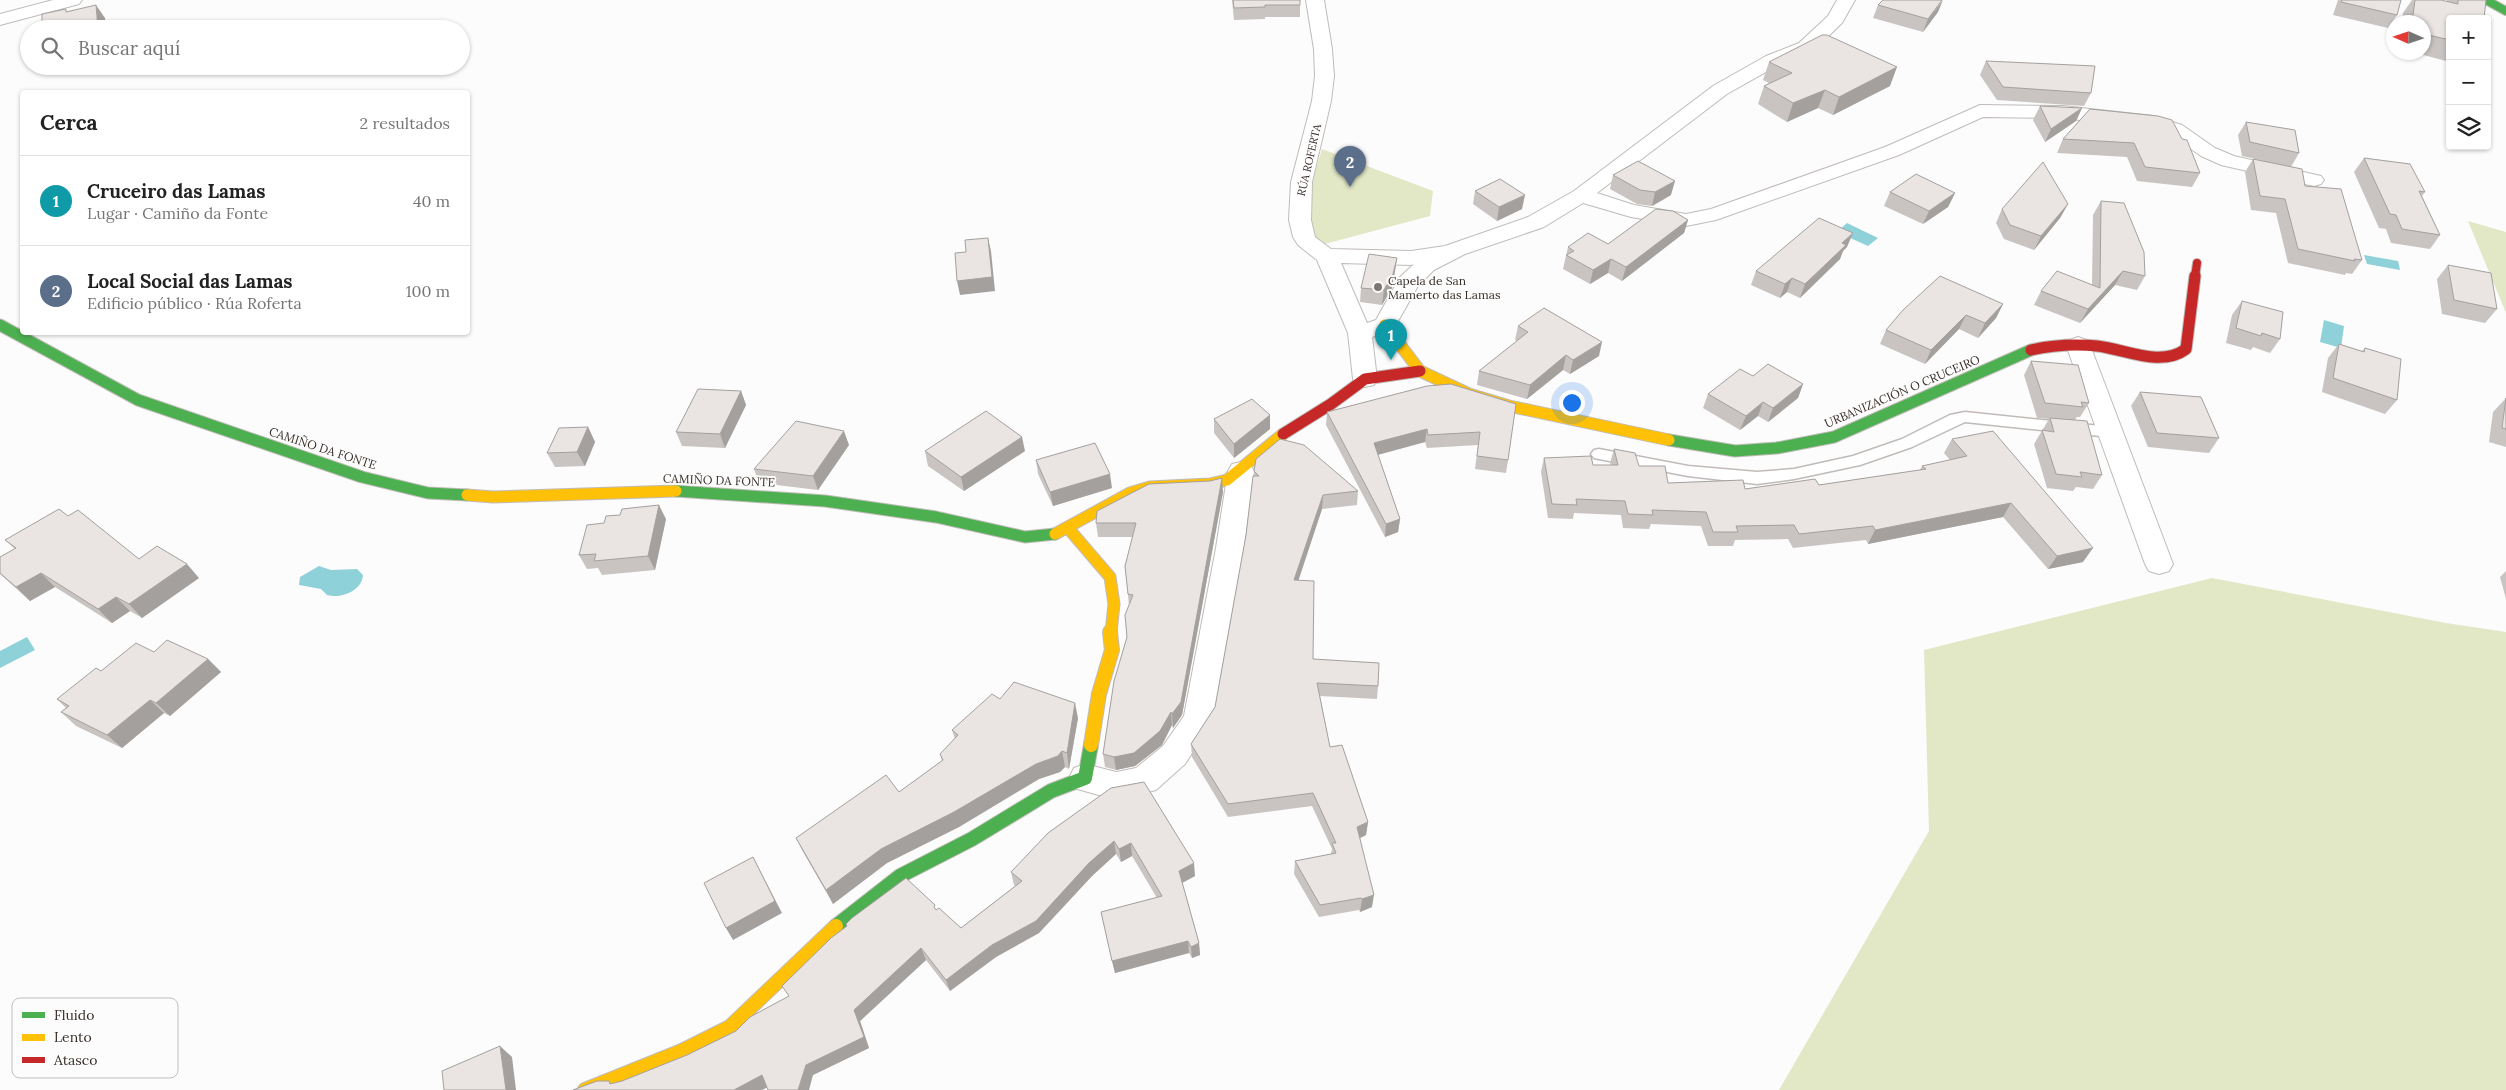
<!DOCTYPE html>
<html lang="es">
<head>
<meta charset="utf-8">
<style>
  :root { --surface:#fff; --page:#f2f2f2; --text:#222; --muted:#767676; --line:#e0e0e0; --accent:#1a73e8 }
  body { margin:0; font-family:Lora,serif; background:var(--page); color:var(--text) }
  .controls { position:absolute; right:15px; top:15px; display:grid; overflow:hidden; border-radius:5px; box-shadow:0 1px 4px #0004 }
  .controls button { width:45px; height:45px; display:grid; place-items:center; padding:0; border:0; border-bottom:1px solid var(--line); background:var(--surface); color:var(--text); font:25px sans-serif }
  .compass { position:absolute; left:2386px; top:15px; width:45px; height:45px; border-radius:50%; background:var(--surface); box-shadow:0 1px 4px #0004; rotate:273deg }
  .you { position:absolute; left:1571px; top:402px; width:18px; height:18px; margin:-12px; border:4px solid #fff; border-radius:50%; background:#1a73e8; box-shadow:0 0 0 8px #1a73e833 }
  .badge { display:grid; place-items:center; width:32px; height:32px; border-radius:50%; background:var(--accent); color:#fff; font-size:16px; font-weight:700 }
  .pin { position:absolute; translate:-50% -41px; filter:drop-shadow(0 1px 2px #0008) }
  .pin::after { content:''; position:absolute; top:26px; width:18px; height:15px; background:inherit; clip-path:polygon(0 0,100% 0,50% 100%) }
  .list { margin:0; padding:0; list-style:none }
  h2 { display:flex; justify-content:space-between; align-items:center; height:65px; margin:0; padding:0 20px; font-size:21px }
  h2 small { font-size:16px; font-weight:400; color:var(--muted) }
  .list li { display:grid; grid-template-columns:32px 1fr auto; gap:15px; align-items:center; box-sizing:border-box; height:90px; padding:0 20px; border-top:1px solid var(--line) }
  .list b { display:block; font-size:19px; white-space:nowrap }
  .list p { margin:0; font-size:16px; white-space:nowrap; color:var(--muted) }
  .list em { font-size:16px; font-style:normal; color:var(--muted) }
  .icon { flex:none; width:28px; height:28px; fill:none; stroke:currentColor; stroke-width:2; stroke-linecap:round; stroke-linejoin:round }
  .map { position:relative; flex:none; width:2506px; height:1090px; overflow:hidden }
  .search { position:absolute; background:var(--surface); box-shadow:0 1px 4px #0004; left:20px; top:20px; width:450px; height:55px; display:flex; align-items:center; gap:12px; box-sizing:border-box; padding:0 18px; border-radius:28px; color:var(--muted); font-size:19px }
  .panel { position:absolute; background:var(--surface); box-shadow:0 1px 4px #0004; left:20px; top:90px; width:450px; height:245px; border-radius:5px }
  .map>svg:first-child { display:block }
</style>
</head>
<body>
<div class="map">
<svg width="2506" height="1090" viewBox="0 0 2506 1090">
  <rect width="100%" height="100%" fill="#fcfcfc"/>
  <path fill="#e2e7c6" d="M1322,149L1433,191L1430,216L1321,245C1301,218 1313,178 1322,149Z
    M2468,221L2506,232V313Z
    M2212,578L2446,623L2506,632V1090H1779L1929,831L1924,650Z"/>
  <path fill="#8ed1d9" d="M1847,223L1878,238L1868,246L1837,232Z
    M2364,255L2398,261L2400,270L2367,264Z
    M2324,320L2344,326L2341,348L2320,342Z
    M319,566L331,570L357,569L363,575C362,591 341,599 327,595L321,589L299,585L300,577Z
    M27,637L35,650L0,668V651Z"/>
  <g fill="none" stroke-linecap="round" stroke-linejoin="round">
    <defs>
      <path id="lane" d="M1965,412L2110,427L2115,428L2118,432L2115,436L2110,437L1965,422L1912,447L1860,465L1794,479L1757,484L1688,476L1599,459L1594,458L1591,454L1594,450L1599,449L1688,466L1757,472L1794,469L1853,456L1902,439L1950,415Z"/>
      <path id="street" d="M53,0H82L79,4L0,25V14Z
        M1306,0H1324L1332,49L1334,76L1331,101L1312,182L1311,220L1315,237L1331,249L1411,251L1445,246L1528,217L1574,191L1713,86L1766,56L1799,43L1828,16L1837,0H1855L1842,23L1813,51L1780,64L1727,94L1597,193L1634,205L1686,214L1711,209L1885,147L1980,105L2063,106L2153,116L2182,125L2215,148L2234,156L2321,176L2324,180L2321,184L2314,186L2221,165L2201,156L2168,133L2151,128L2063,118L1983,117L1899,155L1716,220L1686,226L1631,217L1583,203L1544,227L1465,254L1434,270L1418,286L1393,330L1372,337L1377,379L1374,385L1365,387L1356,385L1353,379L1348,333L1317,260L1298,245L1293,237L1289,220L1291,182L1312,101L1315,76L1314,49ZM1341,263L1411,265L1414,264L1400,277L1376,320L1367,323Z
        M2078,337L2086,340L2090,345L2173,564L2169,571L2159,574L2149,571L2145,564L2066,345L2070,340Z
        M1241,462L1250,464L1254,471L1244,548L1214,720L1185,764L1156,790L1116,800L1074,788L1069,778L1074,768L1085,764L1116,772L1136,768L1163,746L1184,716L1216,548L1228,471L1232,464Z"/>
      <path id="fast-far2" d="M2486,0L2506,11"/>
      <path id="fast-far1" d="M0,325L138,400L362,477L428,493L467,495
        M1669,440L1735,451L1777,448L1834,437L2031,350
        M676,491L825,501L936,517L1025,537L1055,534"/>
      <path id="fast" d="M836,926L900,876L972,839L1051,791L1085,778L1091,745"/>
      <path id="slow-far1" d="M1385,325L1420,371L1469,394L1509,406L1669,440
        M467,495L493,497L676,491
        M1068,528L1110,577L1114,604L1111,633
        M1055,534L1130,493L1150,487L1210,484L1227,480L1283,434"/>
      <path id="slow" d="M1091,745L1099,694L1112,650L1110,632
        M585,1090L682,1051L730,1027L836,926"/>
      <path id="jam-far1" d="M2195,277L2197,263"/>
      <path id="jam" d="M2031,350C2053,345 2074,344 2097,346C2125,349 2161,368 2186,349L2195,276
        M1283,434L1331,404L1365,379L1420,371"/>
    </defs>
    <use href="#lane" stroke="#c0bbb8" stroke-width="3"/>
    <use href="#street" stroke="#c0bbb8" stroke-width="2"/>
    <use href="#fast-far2" stroke="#c0bbb8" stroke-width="10"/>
    <use href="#fast-far1" stroke="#c0bbb8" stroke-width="13"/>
    <use href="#fast" stroke="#c0bbb8" stroke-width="16"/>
    <use href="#slow-far1" stroke="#c0bbb8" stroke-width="13"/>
    <use href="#slow" stroke="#c0bbb8" stroke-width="16"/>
    <use href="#jam-far1" stroke="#c0bbb8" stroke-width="10"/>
    <use href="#jam" stroke="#c0bbb8" stroke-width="13"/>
    <use href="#lane" fill="#fff" fill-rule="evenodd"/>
    <use href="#street" fill="#fff" fill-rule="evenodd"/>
    <use href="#fast-far2" stroke="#4caf50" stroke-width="8"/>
    <use href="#fast-far1" stroke="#4caf50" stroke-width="11"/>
    <use href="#fast" stroke="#4caf50" stroke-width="14"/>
    <use href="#slow-far1" stroke="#ffc107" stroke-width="11"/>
    <use href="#slow" stroke="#ffc107" stroke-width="14"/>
    <use href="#jam-far1" stroke="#c62828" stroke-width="8"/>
    <use href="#jam" stroke="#c62828" stroke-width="11"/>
  </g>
  <path fill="#c9c4c2" d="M1232,0H1300V17H1265V19L1234,20Z
    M2338,0H2401L2397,15L2388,28L2333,15Z
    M2412,0L2447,1V0H2486L2450,19V62L2412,52H2424V22H2402L2403,13Z
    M1878,5L1938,12L1923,32L1873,18Z
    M1986,61L2091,93L2084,106L1997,100L1980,75Z
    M1769,62L1890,86L1833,115L1818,108L1787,122L1758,104L1764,86L1769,83L1763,80Z
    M2040,106L2082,108L2076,121L2045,142L2033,120Z
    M2090,109L2200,173L2192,187L2137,181L2127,157L2057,153L2063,139Z
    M2246,122L2299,153L2291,167L2362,260L2352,274L2346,273L2345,275L2288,263L2276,213L2251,210L2245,172L2253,159L2265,161L2242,156L2238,135Z
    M2364,158L2425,192L2422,196L2440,235L2430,249L2391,243L2386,229L2379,228L2354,172Z
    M1613,175L1671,195L1652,206L1637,204L1610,189Z
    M1475,191L1522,209L1497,221L1473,204Z
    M1890,192L1955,193L1948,207L1923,224L1884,206Z
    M2101,201L2145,276L2137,290L2115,285L2080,323L2034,305L2041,291L2092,285L2093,215Z
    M2068,204L2060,218L2034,250L2004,239L1996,223L2002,209Z
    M1688,220L1684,233L1622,281L1608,273L1590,284L1563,269L1568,247L1608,244Z
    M1847,247L1843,251L1840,259L1800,298L1787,292L1780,298L1751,285L1756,271Z
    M1397,258L1395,271L1392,288L1382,305L1360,302L1361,288Z
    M2448,265L2497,309L2485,323L2442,314L2437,279Z
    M2242,301L2280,339L2270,353L2253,347L2251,350L2226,343L2232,315Z
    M2003,304L1996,318L1978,338L1959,329L1925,364L1880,344L1886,330Z
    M1518,326L1599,356L1570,374L1563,370L1527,399L1477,385L1479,371L1517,341L1515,340Z
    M2339,344L2362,351L2365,348L2397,400L2385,414L2322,392L2328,358Z
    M2031,361L2089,403L2080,417H2077L2075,420L2102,475L2093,489L2076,487L2073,491L2047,488L2034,444L2049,419L2037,418L2024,375Z
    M1753,376L1803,384L1798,398L1768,422L1758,416L1740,430L1703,408L1708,394Z
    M1451,384L1508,460L1506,473L1475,469L1478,445L1427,448L1425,442L1378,455L1400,519L1398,532L1385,537L1326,425L1327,412Z
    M741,391L746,405L725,448L682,446L676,432Z
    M2140,392L2219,438L2209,453L2148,447L2131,406Z
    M2506,398V447L2489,442L2493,412Z
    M1270,415V429L1234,458L1214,433V419Z
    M588,427L595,442L585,466L555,467L547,453Z
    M1952,439L2083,562L2048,569L2003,517L1868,544L1866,540L1793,548L1788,539L1735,540L1733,546H1708L1701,526L1651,524L1649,529L1623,528L1621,515L1574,513L1573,519L1548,518L1541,472L1544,458L1593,465H1611L1610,463L1614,449L1639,466L1668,483L1745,489L1819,485L1920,470L1922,466L1950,460L1944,453Z
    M849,445L818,490L759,483L754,469Z
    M925,451H1025L964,491L928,466Z
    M1036,460L1112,488L1053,506L1038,474Z
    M1254,471L1358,491L1357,505L1322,509L1298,580L1313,659L1378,686L1377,699L1320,696L1330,747L1368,822L1366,835L1360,838L1372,907L1360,912L1359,910L1319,917L1294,874L1295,861L1331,854L1332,849L1312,806L1228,817L1192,757L1191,744L1215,707L1246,535L1254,476Z
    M1223,492L1182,715L1173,728L1172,725L1162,745L1135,766L1116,770L1105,767L1103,754L1127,637L1129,605L1125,566L1133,537H1098L1096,523Z
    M620,515L666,519L655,570L602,575L598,568L587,569L579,555L604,523Z
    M68,516L139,559L199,578L142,618L130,611L112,623L55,587L30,601L0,574V557L15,549L5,540Z
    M2506,571V599L2500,577Z
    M154,652L208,659L221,672L170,716L164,713L122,748L76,726L61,712L66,708L57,699L101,671Z
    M1000,699L1078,718L1069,769L1065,767L1060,772L1039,779L959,827L887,863L833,904L803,852L796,838L899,792L942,761L940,754L955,739L952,730Z
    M1111,788L1195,876L1182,883L1199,943L1200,955L1192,958L1189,953L1115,973L1101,912L1157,898L1132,856L1121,862L1116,854L1092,876L1039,933L996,957L950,991L926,960L860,1021L869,1048L813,1075L767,1087L762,1090H573L609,1081L612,1084L622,1081L687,1055L736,1031L789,996L847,926L846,924L937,909L961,928L1015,886L1014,885L1011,872Z"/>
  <path fill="#a4a09e" d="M1943,0L1938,12L1923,32L1928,19Z
    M96,5L105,18L106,29H98Z
    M1897,67L1890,86L1833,115L1839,97Z
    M1825,90L1818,108L1787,122L1793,103Z
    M2082,108L2076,121L2045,142L2051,129Z
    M1675,181L1671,195L1652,206L1655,192Z
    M1955,193L1948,207L1923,224L1929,211Z
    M1525,195L1522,209L1497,221L1499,207Z
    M2068,204L2060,218L2034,250L2041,236Z
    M1688,220L1684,233L1622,281L1626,267Z
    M1853,233L1847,247L1843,251L1840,259L1800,298L1805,284L1842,243Z
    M988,238L991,251L995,291L960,295L957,281Z
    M1397,258L1395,271L1392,288L1382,305L1384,290Z
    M1611,259L1608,273L1590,284L1593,270Z
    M2123,271L2115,285L2080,323L2088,309Z
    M1792,278L1787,292L1780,298L1785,284Z
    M2003,304L1996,318L1978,338L1985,323Z
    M1966,315L1959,329L1925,364L1931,350Z
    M1602,342L1599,356L1570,374L1573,360Z
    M1566,355L1563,370L1527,399L1530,385Z
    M1803,384L1798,398L1768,422L1773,408Z
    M741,391L746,405L725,448L720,434Z
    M1763,402L1758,416L1740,430L1746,416Z
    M1270,415V429L1234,458V444Z
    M588,427L595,442L585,466L577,452Z
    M1427,429L1425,442L1373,456L1374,443Z
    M844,431L849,445L818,490L813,476Z
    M1022,437L1025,451L964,491L961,477Z
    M1110,474L1112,488L1053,506L1050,492Z
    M1222,478L1223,492L1182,715L1173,728L1172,714Z
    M1323,495L1322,509L1294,594V580Z
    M2011,503L2003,517L1868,544L1875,530Z
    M659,505L666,519L655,570L648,556Z
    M1400,519L1398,532L1385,537L1386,524Z
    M2093,548L2083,562L2048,569L2057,556Z
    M187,564L199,578L142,618L129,604Z
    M41,573L55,587L30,601L16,587Z
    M116,597L130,611L112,623L98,609Z
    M208,659L221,672L170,716L156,703Z
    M150,700L164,713L122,748L107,735Z
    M1075,703L1078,718L1069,769L1067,753Z
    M1171,712L1172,725L1162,745L1135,766L1116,770L1114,757Z
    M1062,751L1065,767L1060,772L1039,779L959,827L887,863L833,904L826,890L881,849L1036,764Z
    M1368,822L1366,835L1356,840L1357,827Z
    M1114,841L1116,854L1092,876L1039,933L996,957L950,991L946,980L1089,863Z
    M1131,843L1132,856L1121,862L1119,849Z
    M753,857L782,913L733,940L726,928Z
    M1194,863L1195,876L1180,884L1179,871Z
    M1374,895L1372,907L1360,912L1362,899Z
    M1188,941L1189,953L1115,973L1112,961Z
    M1199,943L1200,955L1192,958L1191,947Z
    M921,948L926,960L860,1021L869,1048L813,1075L809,1090H798L806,1065L854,1010Z
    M500,1046L512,1057L516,1090H506Z
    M762,1075L770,1086L762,1090H734Z"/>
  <path fill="#eae4e2" stroke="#a4a09e" d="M1233,0H1300V5H1265V7L1234,8Z
    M1883,0H1942L1928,19L1878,5Z
    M2342,0H2401L2397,15L2341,2Z
    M2415,0H2441L2458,4V0H2486L2484,19H2450V40L2424,34V22H2412Z
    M96,5L98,29H42V14L66,9V12Z
    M1822,35H1827L1897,67L1839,97L1825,90L1793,103L1764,86L1792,73L1769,62Z
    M1986,61L2095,66L2091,93L2003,87Z
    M2040,106L2082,108L2051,129Z
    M2090,109L2158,116L2172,120L2182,139L2187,140L2200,173L2145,167L2134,143L2063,139Z
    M2246,122L2295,130L2299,153L2250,142Z
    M2364,158L2410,164L2425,192L2419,191L2440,235L2402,229L2396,215L2390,214Z
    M2253,159L2302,169L2305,186L2341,189L2362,260L2354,259L2355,261L2298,249L2285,199L2260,196Z
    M1638,161L1675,181L1655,192L1640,190L1613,175Z
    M2043,162L2068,204L2041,236L2010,225L2002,209Z
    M1916,174L1955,193L1929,211L1890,192Z
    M1500,179L1525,195L1499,207L1475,191Z
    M2101,201L2124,203L2144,252L2145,276L2123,271L2088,309L2041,291L2057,271L2100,288Z
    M1656,209L1673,211L1688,220L1626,267L1611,259L1593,270L1566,255L1574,251L1568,247L1588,233L1608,244Z
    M1819,218L1853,233L1842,243L1846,245L1805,284L1792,278L1785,284L1756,271Z
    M988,238L992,277L957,281L955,253L966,252L965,240Z
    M1369,254L1397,258L1393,274L1384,290L1361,288Z
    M2448,265L2491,273L2497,309L2454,300Z
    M1940,276L2003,304L1985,323L1966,315L1931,350L1886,330L1903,310Z
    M2242,301L2283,312L2280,339L2262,333L2261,336L2236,328Z
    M1544,308L1602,342L1573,360L1566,355L1530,385L1479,371L1528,332L1518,326Z
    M2339,344L2364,352L2365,348L2401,359L2397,400L2333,378Z
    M2031,361L2078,365L2089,403L2081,402L2083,407L2045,403Z
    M1768,364L1803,384L1773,408L1763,402L1746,416L1708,394L1740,369L1753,376Z
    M1451,384L1516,404L1508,460L1477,456L1480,432L1428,435L1427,429L1374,443L1400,519L1386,524L1327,412L1427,386Z
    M698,389L741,391L720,434L676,432Z
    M2140,392L2201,397L2219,438L2157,433Z
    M2506,398V429L2502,428Z
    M1252,399L1270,415L1234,444L1214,419Z
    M986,411L1022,437L961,477L925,451Z
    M2050,418L2087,421L2102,475L2080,472L2082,477L2056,474L2042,430L2054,432Z
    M796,421L844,431L813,476L754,469Z
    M588,427L577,452L547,453L559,428Z
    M1993,431L2093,548L2057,556L2011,503L1875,530L1873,526L1799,534L1794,525L1736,526L1738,532H1713L1706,512L1652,510L1653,515L1628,514L1625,501L1576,499L1577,505L1552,504L1544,458L1591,456L1593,465H1618L1614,449L1635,453L1639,466H1665L1668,483L1743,480L1745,489L1815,479L1819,485L1926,469L1922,466L1967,456L1952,439Z
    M1280,439L1304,445L1358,491L1323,495L1294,580L1314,581L1313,659L1379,663L1378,686L1317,683L1330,747L1342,745L1368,822L1357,827L1374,895L1362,899L1361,898L1320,905L1295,861L1336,853L1332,843H1336L1313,793L1228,804L1191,744L1215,707L1246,535L1253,476H1259L1254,471L1256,459Z
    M1095,443L1110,474L1050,492L1036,460Z
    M1222,478L1181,702L1172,714L1171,712L1160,731L1134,753L1114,757L1103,754L1114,681L1127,637L1125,615L1133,595L1128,594L1125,566L1136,523H1096L1097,511L1149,484L1210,481Z
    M659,505L648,556L594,561L596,554L579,555L587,525L604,523L606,516L620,515L622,509Z
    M59,509L68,516L78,510L139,559L157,546L187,564L129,604L116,597L98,609L41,573L16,587L0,573V557L16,548L5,540Z
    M167,640L208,659L156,703L150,700L107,735L61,712L69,706L57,699L96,668L101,671L136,643L154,652Z
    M1014,682L1075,703L1067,753L1062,751L1058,756L1036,764L954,812L881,849L826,890L796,838L886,775L899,792L943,760L940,754L958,735L952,730L992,694L1000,699Z
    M1144,782L1194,863L1179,871L1199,943L1191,947L1188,941L1112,961L1101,912L1162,896L1131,843L1119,849L1114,841L1089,863L1036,921L992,945L946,980L921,948L854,1010L864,1037L806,1065L798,1090H768L762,1075L734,1090H573L597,1081H609L610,1084L622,1081L687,1055L736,1031L750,1017L789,996L782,986L831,938L847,926L846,924L852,918L906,878L935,905L934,907L936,910L939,908L961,928L1022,881L1011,872L1048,833L1111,788Z
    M753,857L775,901L726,928L704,883Z
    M500,1046L506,1090H444L442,1071Z"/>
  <circle fill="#7d7572" stroke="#fcfcfc" stroke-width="2" cx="1378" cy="287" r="5"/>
  <g text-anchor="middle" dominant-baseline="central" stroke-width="4" stroke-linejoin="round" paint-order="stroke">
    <g font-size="11" fill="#392d27" stroke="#fcfcfc">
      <text transform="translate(1309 160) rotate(-77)">RÚA ROFERTA</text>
    </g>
    <g font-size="12" fill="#392d27" stroke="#fcfcfc" text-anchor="start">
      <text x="1388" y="280">Capela de San<tspan x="1388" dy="14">Mamerto das Lamas</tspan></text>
    </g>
    <g font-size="12" fill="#392d27" stroke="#fcfcfc">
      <text transform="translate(1902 391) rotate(-23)">URBANIZACIÓN O CRUCEIRO</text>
      <text transform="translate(323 448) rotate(18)">CAMIÑO DA FONTE</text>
      <text transform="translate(719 480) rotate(2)">CAMIÑO DA FONTE</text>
    </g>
  </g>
  <rect x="12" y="998" width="166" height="80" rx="8" fill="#fcfcfc" stroke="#c2bebc" stroke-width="1"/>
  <rect x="22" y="1012" width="23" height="6" fill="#4caf50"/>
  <rect x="22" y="1034" width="23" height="7" fill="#ffc107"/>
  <rect x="22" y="1057" width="23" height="6" fill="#c62828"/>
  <g font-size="14" fill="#392d27">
    <text x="54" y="1020">Fluido</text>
    <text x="54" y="1042">Lento</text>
    <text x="54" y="1065">Atasco</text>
  </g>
</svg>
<div class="controls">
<button>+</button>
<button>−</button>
<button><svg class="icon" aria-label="layers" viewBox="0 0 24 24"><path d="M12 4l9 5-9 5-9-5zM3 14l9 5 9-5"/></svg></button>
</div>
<svg class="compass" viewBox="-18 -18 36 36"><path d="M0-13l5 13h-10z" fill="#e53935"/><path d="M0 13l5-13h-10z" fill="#767676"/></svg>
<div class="you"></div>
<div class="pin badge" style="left:1391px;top:360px;background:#0f9aa8">1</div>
<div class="pin badge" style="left:1350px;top:187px;background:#5c6f8a">2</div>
<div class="search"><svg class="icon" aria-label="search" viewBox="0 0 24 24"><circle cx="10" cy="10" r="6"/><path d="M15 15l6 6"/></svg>Buscar aquí</div>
<section class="panel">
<h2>Cerca<small>2 resultados</small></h2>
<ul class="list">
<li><span class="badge" style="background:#0f9aa8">1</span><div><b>Cruceiro das Lamas</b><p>Lugar · Camiño da Fonte</p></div><em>40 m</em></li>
<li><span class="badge" style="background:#5c6f8a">2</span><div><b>Local Social das Lamas</b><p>Edificio público · Rúa Roferta</p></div><em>100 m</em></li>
</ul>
</section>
</div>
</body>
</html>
